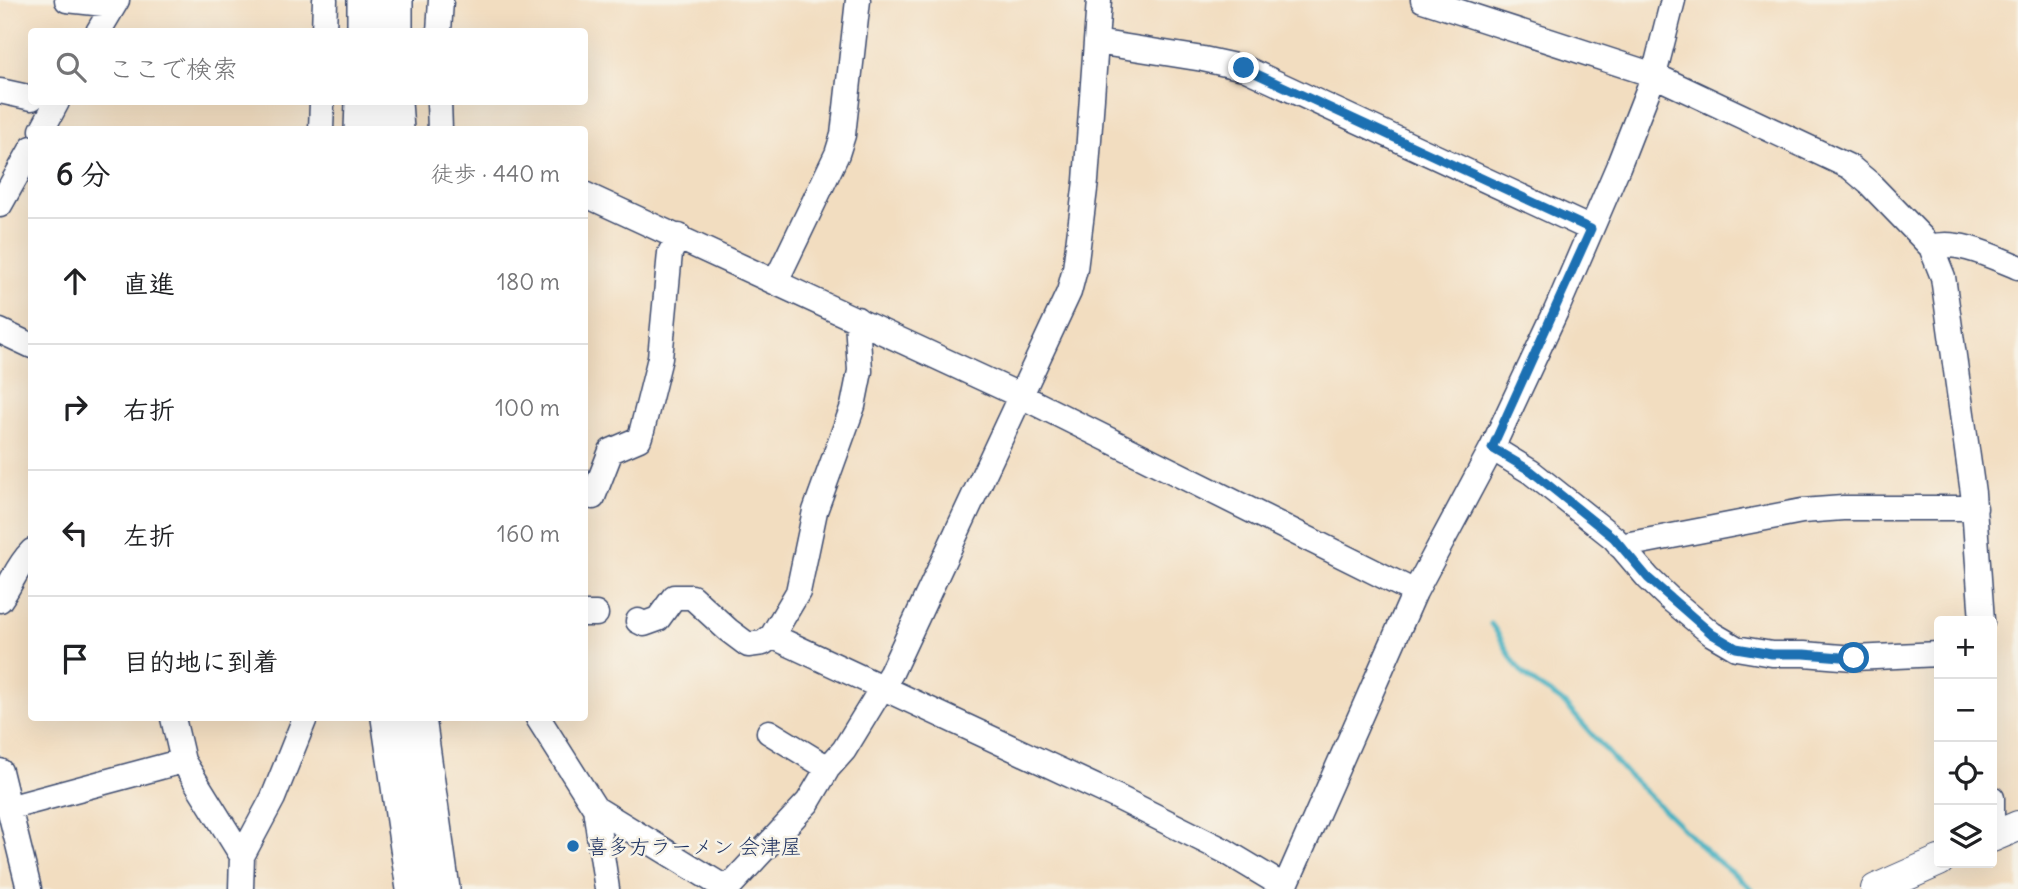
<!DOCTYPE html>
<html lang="ja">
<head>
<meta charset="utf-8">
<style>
  :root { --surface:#fff; --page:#f2f2f2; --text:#202124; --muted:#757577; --line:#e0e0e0 }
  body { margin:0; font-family:Delius,"Klee One",sans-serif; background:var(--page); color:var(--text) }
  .controls { position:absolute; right:21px; bottom:21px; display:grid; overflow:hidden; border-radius:7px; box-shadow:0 7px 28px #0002 }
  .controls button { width:63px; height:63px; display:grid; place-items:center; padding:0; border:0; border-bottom:2px solid var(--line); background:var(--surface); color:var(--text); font:35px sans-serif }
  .stop { position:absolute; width:21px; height:21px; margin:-16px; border:5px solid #1f6fb2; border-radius:50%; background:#fff }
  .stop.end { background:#1f6fb2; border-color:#fff; box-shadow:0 2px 7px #0008 }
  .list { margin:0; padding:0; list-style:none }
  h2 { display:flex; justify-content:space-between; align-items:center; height:91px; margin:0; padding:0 28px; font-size:30px }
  h2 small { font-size:23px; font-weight:400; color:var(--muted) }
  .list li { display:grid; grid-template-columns:46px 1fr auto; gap:21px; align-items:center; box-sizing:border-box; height:126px; padding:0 28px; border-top:2px solid var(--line) }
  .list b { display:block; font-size:26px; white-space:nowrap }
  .list em { font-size:23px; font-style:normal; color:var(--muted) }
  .icon { flex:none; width:38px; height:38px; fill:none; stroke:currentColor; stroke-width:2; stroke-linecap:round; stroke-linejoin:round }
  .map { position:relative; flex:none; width:2018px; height:889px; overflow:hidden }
  .search { position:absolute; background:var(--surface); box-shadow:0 7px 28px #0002; left:28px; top:28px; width:560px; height:77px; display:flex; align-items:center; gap:18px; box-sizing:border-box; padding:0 24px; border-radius:7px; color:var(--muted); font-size:26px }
  .panel { position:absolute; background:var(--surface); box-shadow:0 7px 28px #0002; left:28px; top:126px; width:560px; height:595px; border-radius:7px }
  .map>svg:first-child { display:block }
</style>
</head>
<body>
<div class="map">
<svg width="2018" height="889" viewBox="0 0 2018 889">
  <rect width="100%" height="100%" fill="#f7f3e8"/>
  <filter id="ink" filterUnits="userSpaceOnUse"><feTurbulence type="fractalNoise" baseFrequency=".0143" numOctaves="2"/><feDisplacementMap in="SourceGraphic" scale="14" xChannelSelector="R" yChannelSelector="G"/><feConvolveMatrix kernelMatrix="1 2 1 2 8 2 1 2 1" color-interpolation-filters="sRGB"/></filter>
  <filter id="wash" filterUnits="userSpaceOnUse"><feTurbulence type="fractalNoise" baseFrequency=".00686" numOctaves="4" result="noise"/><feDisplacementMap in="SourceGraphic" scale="28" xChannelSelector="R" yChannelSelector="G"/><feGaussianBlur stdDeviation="1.57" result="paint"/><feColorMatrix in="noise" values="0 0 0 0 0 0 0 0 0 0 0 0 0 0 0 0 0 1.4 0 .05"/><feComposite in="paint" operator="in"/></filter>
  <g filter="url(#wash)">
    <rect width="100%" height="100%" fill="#f2ddc0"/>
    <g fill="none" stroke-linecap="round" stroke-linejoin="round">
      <path stroke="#44b1c1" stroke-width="5" d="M1491,624C1503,638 1507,656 1521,671C1533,686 1552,692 1565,704L1626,773L1708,853L1752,889"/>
    </g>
  </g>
  <g filter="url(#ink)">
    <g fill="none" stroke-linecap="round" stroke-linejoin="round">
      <defs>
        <path id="minor" d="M67,0L113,5
          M1423,0L1654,75L1850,167L1869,183L1931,247L1943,277L1973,493L1982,621
          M98,32L117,0
          M324,32L325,0
          M439,32L441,0
          M1096,42L1203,59L1244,68L1591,229
          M0,91L32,98
          M439,102L440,130
          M42,130L57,102
          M321,130L322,102
          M584,194L1019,395L1415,592
          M0,205L32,148
          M1931,247C1958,239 1993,257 2018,267
          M776,281L837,154L843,135L858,0
          M0,331L32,346
          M1492,448L1531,472L1614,538L1648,578L1669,598L1712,634L1736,648L1772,654H1804L1854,658L1939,654
          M593,497L611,451L639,439L642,430L660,358L670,253L679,236
          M1620,546L1802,511L1843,508H1975
          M0,600C13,582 16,567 32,551
          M584,614H596
          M638,621L644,624L658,619L674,597H692L728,630L748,645L763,643L772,636L1115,796L1225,851L1285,887
          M772,636L798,592L815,511L853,406L860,371L857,319
          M173,718L183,761L242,856
          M538,718L595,808L727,889
          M769,732L828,768
          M0,771L29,889
          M1992,798V837
          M8,808L183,761
          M595,808L607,889
          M241,889L242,856L273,798L305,718
          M727,889L808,802L828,768L844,750L891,673L1069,292L1075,269L1086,181L1099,0
          M1284,889L1415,592L1492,448L1556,311L1618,167L1654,75L1673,0"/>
        <path id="major" d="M1992,837L2018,826
          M1876,889L1939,861"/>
        <path id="highway" d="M365,32V0
          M395,32V0
          M394,102L396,130
          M362,130L363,102
          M389,718L414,889
          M418,718L442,889"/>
      </defs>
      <use href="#minor" stroke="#3b496d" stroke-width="27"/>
      <use href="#major" stroke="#3b496d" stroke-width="32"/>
      <use href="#highway" stroke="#3b496d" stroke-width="38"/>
      <use href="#minor" stroke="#fff" stroke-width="24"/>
      <use href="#major" stroke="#fff" stroke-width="30"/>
      <use href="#highway" stroke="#fff" stroke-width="35"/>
    </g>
  </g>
  <g fill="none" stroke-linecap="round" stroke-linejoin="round" filter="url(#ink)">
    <path stroke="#1f6fb2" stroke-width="9" d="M1244,68L1591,229L1492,448L1531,471L1614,538L1648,578L1712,634L1736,648L1772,654H1804L1854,658"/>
  </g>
  <circle fill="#1f6fb2" stroke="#f7f3e8" stroke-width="2.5" cx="573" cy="846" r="7"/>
  <g text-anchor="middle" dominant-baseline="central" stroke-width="5" stroke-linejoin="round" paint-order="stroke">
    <g font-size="21" fill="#1b2f5e" stroke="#f7f3e8" text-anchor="start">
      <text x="587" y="846">喜多方ラーメン 会津屋</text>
    </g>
  </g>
</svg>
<div class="controls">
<button>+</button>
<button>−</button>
<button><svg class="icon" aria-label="locate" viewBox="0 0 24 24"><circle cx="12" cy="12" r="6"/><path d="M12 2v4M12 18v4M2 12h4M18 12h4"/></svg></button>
<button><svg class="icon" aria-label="layers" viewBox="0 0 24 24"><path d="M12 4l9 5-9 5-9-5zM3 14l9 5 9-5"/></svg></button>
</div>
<div class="stop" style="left:1854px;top:658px"></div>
<div class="stop end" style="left:1244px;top:68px"></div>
<div class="search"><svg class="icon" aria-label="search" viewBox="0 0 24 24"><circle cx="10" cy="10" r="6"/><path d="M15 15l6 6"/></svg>ここで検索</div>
<section class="panel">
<h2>6 分<small>徒歩 · 440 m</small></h2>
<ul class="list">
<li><svg class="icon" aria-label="ahead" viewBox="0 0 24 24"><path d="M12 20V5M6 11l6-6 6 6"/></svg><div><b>直進</b></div><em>180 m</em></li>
<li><svg class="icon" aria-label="right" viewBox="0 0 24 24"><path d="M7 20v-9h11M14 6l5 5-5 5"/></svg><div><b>右折</b></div><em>100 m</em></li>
<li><svg class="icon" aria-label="left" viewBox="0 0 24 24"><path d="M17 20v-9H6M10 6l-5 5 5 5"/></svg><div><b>左折</b></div><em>160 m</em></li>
<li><svg class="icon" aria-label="arrive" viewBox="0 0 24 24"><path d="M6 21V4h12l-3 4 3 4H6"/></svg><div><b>目的地に到着</b></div></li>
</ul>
</section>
</div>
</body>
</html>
